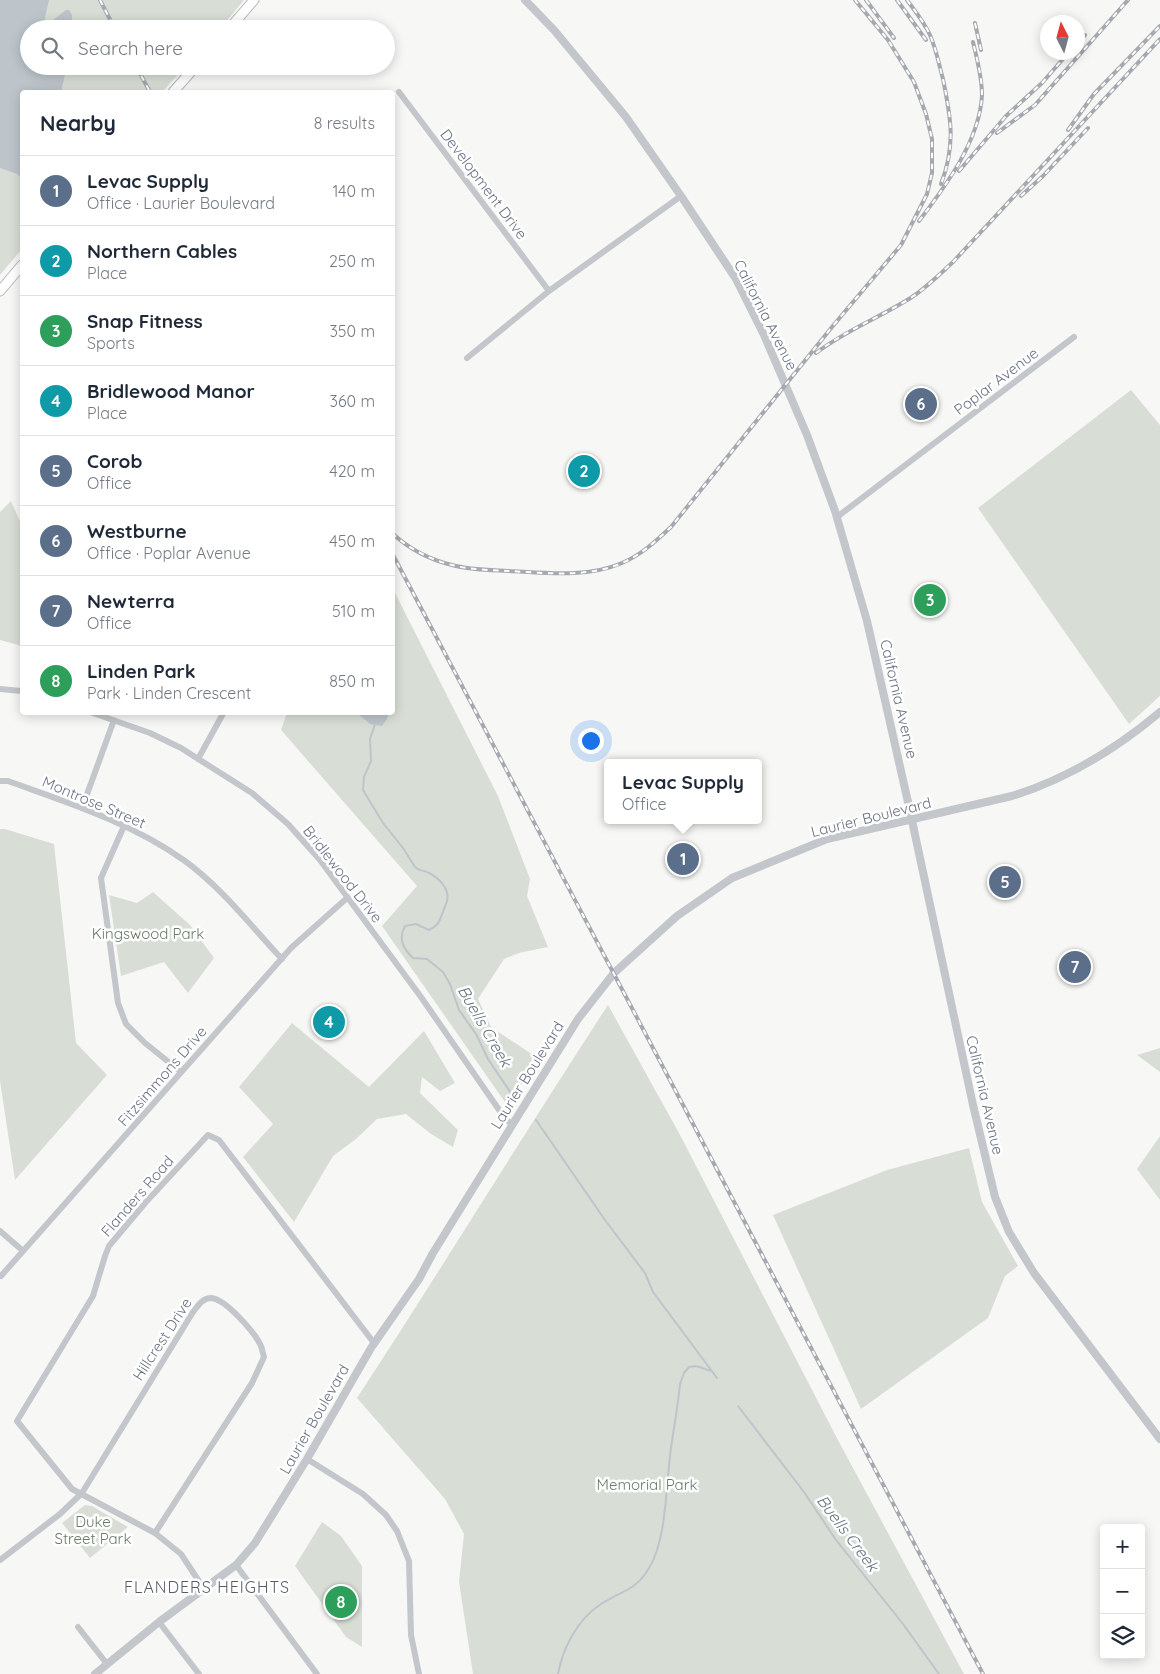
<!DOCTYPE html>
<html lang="en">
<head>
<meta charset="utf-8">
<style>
  :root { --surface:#fff; --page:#f2f2f3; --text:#1f2937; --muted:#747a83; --line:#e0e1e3; --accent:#1a73e8 }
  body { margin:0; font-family:Quicksand,sans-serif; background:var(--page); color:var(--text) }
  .controls { position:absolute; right:15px; bottom:15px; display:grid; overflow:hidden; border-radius:5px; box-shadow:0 2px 12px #0003 }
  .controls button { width:45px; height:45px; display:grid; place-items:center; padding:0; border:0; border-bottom:1px solid var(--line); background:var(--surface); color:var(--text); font:25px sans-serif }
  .compass { position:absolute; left:1040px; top:15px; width:45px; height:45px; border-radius:50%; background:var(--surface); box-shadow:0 2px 12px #0003; rotate:354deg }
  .you { position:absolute; left:590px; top:740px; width:18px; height:18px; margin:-12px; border:4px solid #fff; border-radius:50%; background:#1a73e8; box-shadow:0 0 0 8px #1a73e833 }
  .badge { display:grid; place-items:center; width:32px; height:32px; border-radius:50%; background:var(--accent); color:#fff; font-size:16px; font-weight:700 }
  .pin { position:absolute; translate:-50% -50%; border:2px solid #fff; box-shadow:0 1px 5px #0006 }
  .popup { position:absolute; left:604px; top:759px; width:158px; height:65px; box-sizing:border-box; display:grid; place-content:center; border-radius:5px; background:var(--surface); filter:drop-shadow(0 1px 4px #0005); font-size:16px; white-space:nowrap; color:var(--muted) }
  .popup b { font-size:19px; color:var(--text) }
  .popup::after { content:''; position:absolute; left:50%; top:100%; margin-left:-10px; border:10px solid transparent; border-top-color:var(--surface) }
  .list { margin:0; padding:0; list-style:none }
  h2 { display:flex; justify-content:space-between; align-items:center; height:65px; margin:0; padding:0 20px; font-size:21px }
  h2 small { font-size:16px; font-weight:400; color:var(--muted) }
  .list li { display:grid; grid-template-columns:32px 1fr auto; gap:15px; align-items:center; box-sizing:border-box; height:70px; padding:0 20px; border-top:1px solid var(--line) }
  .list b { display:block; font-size:19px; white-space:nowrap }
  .list p { margin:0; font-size:16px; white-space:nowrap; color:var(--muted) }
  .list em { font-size:16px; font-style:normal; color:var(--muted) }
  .icon { flex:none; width:28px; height:28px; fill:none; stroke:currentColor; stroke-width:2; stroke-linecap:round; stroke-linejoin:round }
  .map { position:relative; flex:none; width:1160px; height:1674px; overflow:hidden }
  .search { position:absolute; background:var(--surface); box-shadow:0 2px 12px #0003; left:20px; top:20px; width:375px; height:55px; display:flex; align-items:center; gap:12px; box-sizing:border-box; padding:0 18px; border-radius:28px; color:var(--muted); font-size:19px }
  .panel { position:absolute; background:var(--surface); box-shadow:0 2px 12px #0003; left:20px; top:90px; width:375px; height:625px; border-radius:5px }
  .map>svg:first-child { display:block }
</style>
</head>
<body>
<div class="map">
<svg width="1160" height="1674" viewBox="0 0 1160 1674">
  <rect width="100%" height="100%" fill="#f7f8f5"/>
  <path fill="#d8ded6" d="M0,0H244L220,29H29V66H186L162,92H22V249L0,275Z
    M1131,390L1160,425V696L1129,724L978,508Z
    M11,501L22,526V646L0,640V512Z
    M393,589L498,796L530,879L527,896L548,947L519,953L504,959L478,999L491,1027L539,1059L507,1105L382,926L417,886L281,730L287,713L392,712Z
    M0,829H5L54,844L76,1043L107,1075L15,1180L0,1081Z
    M153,892L190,925L214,958L188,993L164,962L121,976L109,895L137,903Z
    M608,1005L679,1133L839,1442L964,1674H473L459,1582L464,1534L445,1499L357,1398C442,1268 523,1135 608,1005Z
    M292,1023L369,1087L424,1031L455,1083L440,1091L422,1077L420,1093L458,1130L453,1147L431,1134L406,1114L377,1119L356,1139L333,1156L294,1222L243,1157L273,1124L239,1087Z
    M1160,1048V1072L1137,1055Z
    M1160,1136V1200L1137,1169Z
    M969,1148L982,1202L1018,1266L1005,1276L988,1318L861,1409L773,1215L887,1170Z
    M85,1505L92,1506L128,1527L90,1558L62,1523Z
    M322,1522L341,1536L362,1566V1647L346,1637L295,1566Z"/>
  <path fill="#bdc5cb" d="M0,0H49L45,17V22L48,24L66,10H69L72,15V29H29V66H67L61,92H22V179L17,174L0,168Z
    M357,713H389L387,719L382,726L370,724Z"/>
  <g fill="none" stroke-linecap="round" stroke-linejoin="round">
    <path stroke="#bdc5cb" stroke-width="2" d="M375,724L370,739L371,761L364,777L363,790L383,823L403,848L415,867C419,871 424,870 429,873C439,878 450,889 447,901C446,905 444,908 443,912C439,922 439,925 429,930L416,924L405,926C398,938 403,949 413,958L427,959L443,972L450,984L459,1010L476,1034L488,1059L517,1102
      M536,1120L605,1220L645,1273L653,1292L717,1378
      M738,1406L804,1492L836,1540L903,1624L939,1674
      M558,1674C563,1647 578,1619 601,1604C622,1590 635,1592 649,1568C667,1540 666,1482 671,1448C674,1427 678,1405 680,1384L684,1373L689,1367L696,1366L711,1371"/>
    <defs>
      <path id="secondary" d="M229,29L254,0
        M173,92L196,66
        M0,291L22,265"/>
    </defs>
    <use href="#secondary" stroke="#b6b9be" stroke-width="11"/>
    <path stroke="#c3c6ca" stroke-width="6" d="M399,92L549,291
      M467,358L549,291L681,196
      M837,517L1074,337
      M0,689L22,691
      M90,712L150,733L181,748L252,793L288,824L320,860L421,997L504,1117L512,1125
      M198,759L224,712
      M0,781H8C69,803 132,823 185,861C222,888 251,926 282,959
      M82,808L114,720
      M124,826L101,878L118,1003L126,1024L145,1043L181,1072
      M0,1231L22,1250
      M1,1276L291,948L347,898
      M307,1459L363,1494L386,1515L397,1531L409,1561L411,1635L419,1674
      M0,1560L60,1514L82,1493L193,1312C198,1306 202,1298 211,1298C226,1299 255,1333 261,1346C262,1349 263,1354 264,1357L252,1383L155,1533
      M236,1565L317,1674
      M204,1589L181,1554L155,1533L72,1489L17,1421L93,1296L105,1256L109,1246L146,1202L208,1135L219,1140L374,1343
      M159,1622L199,1674
      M78,1627L107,1664"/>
    <path stroke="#c3c6ca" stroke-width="8" d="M525,0L554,30L626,117L681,196L736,279L764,335L807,435L835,511L867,621L908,802L973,1105L995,1197L1009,1232L1034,1273L1160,1439
      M95,1674L159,1622L236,1565L255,1543L307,1459L371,1348L419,1279L433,1253L578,1019L614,973L677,916L732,878L827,839L1012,796C1067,779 1116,749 1160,712"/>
    <use href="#secondary" stroke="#fff" stroke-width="9"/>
    <defs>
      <path id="rail" d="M100,0L115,29
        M866,0L894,38
        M897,0L926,40
        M907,0C915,11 924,22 930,35C936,49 939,64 943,79C951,118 956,145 941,184
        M975,23L981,50
        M1078,43L1085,35
        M136,66L150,92
        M1068,130L1094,94L1160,26
        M997,133L1035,105L1128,0
        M959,171L1006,116L1042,83L1069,52
        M1021,196L1043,176L1088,128
        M919,221C945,187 980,140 982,95C982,77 977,59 973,42
        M816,353C846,330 881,317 912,297C927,287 940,274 953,262L1160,39
        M392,533C409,549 431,560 452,565C470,570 491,570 509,571C547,573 587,578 622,563C641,555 656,541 671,527L832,327L901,245L927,194L932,173V139L926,114L914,82L888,40L855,0
        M392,553L983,1674"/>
    </defs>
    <use href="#rail" stroke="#a5a8af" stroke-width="4"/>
    <use href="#rail" stroke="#fff" stroke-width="2" stroke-dasharray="5.5" stroke-linecap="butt"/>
  </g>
  <g text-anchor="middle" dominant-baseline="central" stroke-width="5" stroke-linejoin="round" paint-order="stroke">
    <g font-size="15" fill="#697284" stroke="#fff">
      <text transform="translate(484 184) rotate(53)">Development Drive</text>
      <text transform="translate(766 315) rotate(63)">California Avenue</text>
      <text transform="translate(996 381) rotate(-37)">Poplar Avenue</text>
      <text transform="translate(899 699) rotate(77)">California Avenue</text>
      <text transform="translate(94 802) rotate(23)">Montrose Street</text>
      <text transform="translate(871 817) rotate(-14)">Laurier Boulevard</text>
      <text transform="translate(343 874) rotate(52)">Bridlewood Drive</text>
      <text transform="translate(527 1075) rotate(-58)">Laurier Boulevard</text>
      <text transform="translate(162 1076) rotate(-49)">Fitzsimmons Drive</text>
      <text transform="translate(985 1095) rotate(77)">California Avenue</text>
      <text transform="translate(137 1196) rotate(-49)">Flanders Road</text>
      <text transform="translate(162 1339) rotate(-57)">Hillcrest Drive</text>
      <text transform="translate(314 1419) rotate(-60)">Laurier Boulevard</text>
    </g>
    <g font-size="15" fill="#677b67" stroke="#fff">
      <text x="148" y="933">Kingswood Park</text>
      <text x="647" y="1484">Memorial Park</text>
      <text x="93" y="1521">Duke<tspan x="93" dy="17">Street Park</tspan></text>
    </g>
    <g font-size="16" font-style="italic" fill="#64737f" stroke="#fff">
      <text transform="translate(485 1026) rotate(60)">Buells Creek</text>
      <text transform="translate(848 1533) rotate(53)">Buells Creek</text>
    </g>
    <g font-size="16" letter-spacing="1" fill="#565d69" stroke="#fff">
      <text x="207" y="1587">FLANDERS HEIGHTS</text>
    </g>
  </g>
</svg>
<div class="controls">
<button>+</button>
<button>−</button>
<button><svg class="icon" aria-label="layers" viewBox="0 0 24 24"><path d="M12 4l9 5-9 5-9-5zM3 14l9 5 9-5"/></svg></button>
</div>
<svg class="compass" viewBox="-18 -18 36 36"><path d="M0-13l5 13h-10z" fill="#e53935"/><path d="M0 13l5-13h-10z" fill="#747a83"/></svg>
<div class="you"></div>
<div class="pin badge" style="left:683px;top:859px;background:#5c6f8a">1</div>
<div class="popup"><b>Levac Supply</b>Office</div>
<div class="pin badge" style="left:584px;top:471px;background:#0f9aa8">2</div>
<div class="pin badge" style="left:930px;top:600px;background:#2e9e5b">3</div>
<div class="pin badge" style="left:329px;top:1022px;background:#0f9aa8">4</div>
<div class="pin badge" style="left:1005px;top:882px;background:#5c6f8a">5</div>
<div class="pin badge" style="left:921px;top:404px;background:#5c6f8a">6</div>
<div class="pin badge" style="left:1075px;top:967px;background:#5c6f8a">7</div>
<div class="pin badge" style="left:341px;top:1602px;background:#2e9e5b">8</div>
<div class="search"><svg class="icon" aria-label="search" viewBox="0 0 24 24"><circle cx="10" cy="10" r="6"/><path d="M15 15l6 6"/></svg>Search here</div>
<section class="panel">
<h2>Nearby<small>8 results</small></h2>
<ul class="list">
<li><span class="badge" style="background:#5c6f8a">1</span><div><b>Levac Supply</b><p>Office · Laurier Boulevard</p></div><em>140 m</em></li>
<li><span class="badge" style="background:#0f9aa8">2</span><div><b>Northern Cables</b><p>Place</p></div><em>250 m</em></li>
<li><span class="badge" style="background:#2e9e5b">3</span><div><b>Snap Fitness</b><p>Sports</p></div><em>350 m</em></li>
<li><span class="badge" style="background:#0f9aa8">4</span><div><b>Bridlewood Manor</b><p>Place</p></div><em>360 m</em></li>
<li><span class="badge" style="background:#5c6f8a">5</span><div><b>Corob</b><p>Office</p></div><em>420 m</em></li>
<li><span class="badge" style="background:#5c6f8a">6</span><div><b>Westburne</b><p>Office · Poplar Avenue</p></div><em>450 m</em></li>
<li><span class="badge" style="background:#5c6f8a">7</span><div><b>Newterra</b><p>Office</p></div><em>510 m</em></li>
<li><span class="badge" style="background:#2e9e5b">8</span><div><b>Linden Park</b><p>Park · Linden Crescent</p></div><em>850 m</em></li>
</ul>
</section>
</div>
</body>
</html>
